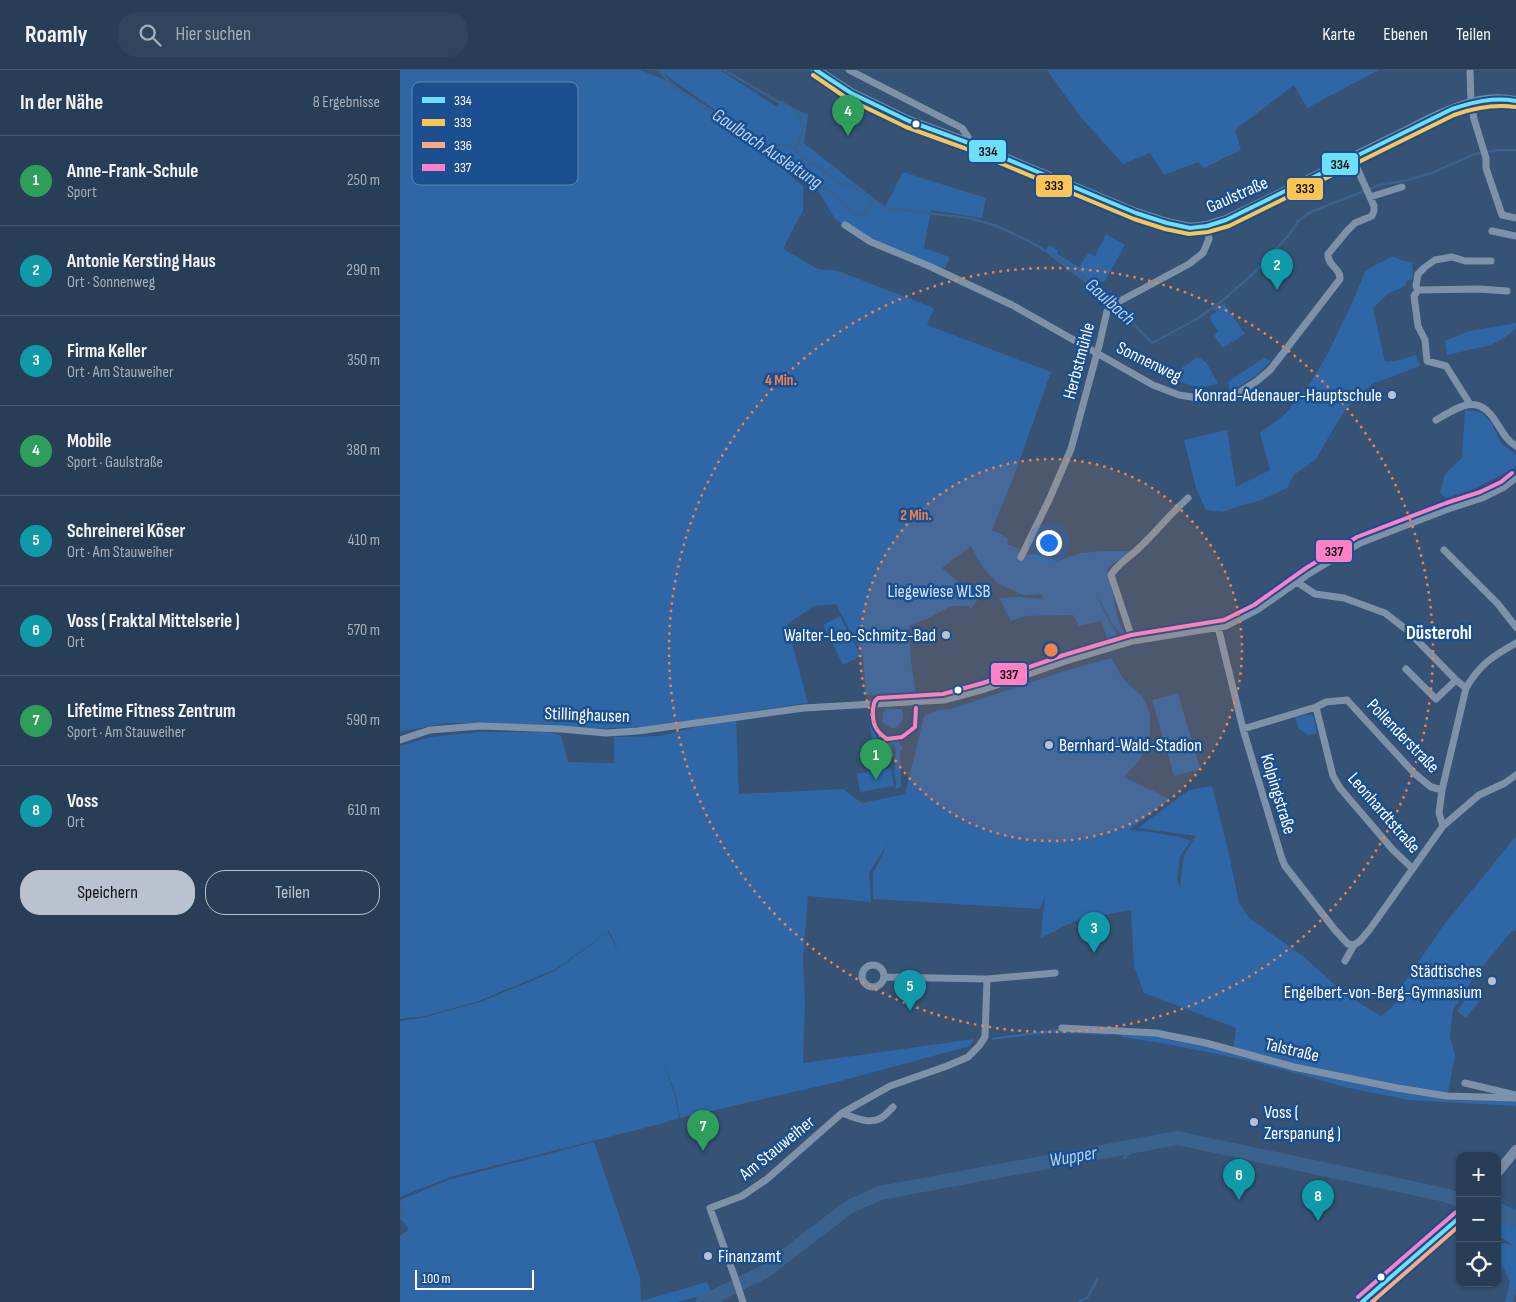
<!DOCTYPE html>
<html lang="de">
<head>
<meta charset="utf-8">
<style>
  :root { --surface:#283e57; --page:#30455d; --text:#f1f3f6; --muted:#a5aeba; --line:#44576d; --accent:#b9c2ce }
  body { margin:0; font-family:"Sofia Sans Condensed",sans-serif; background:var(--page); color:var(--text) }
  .controls { position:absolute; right:15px; bottom:15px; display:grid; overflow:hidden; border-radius:10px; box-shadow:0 1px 4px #0004 }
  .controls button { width:45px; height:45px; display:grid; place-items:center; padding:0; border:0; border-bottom:1px solid var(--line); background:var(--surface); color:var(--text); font:25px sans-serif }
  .scale { position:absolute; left:15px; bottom:12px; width:119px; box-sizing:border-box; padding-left:5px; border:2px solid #fff; border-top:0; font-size:14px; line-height:18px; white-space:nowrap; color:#fff; -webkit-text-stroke:4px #1b4f8f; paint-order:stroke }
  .you { position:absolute; left:648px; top:472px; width:18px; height:18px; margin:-12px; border:4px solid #fff; border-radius:50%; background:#1a73e8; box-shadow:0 0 0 8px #1a73e833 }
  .badge { display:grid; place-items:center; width:32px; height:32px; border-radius:50%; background:var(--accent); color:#fff; font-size:16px; font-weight:700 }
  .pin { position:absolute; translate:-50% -41px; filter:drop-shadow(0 1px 2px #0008) }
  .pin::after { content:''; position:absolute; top:26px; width:18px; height:15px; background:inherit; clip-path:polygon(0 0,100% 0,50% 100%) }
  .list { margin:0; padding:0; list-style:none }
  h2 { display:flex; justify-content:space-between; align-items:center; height:65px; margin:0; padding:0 20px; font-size:21px }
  h2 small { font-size:16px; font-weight:400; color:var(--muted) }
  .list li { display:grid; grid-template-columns:32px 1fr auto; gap:15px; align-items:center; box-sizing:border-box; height:90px; padding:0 20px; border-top:1px solid var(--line) }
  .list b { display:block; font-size:19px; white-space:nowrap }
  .list p { margin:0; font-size:16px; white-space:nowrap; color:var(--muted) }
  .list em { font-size:16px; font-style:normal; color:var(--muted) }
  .actions { display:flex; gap:10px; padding:15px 20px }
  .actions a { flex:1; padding:11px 0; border:1px solid var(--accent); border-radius:20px; text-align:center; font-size:18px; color:var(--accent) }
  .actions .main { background:var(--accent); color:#111 }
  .icon { flex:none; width:28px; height:28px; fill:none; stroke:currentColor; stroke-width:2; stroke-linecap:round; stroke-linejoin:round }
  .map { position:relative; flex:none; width:1116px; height:1232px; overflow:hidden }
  header { display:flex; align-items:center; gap:30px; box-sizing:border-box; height:70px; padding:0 25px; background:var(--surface); border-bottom:1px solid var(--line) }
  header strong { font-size:24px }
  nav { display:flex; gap:28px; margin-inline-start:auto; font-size:18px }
  .search { width:350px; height:45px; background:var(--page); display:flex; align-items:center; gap:12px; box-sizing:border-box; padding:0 18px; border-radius:20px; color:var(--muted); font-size:19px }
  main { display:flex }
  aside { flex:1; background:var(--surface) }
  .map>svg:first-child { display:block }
</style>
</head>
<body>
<header>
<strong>Roamly</strong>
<div class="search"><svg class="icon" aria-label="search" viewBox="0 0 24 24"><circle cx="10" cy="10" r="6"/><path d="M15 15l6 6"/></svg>Hier suchen</div>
<nav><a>Karte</a><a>Ebenen</a><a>Teilen</a></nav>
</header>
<main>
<aside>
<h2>In der Nähe<small>8 Ergebnisse</small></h2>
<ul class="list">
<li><span class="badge" style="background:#2e9e5b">1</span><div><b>Anne-Frank-Schule</b><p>Sport</p></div><em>250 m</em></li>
<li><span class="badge" style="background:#0f9aa8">2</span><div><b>Antonie Kersting Haus</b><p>Ort · Sonnenweg</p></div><em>290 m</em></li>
<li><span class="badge" style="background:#0f9aa8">3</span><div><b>Firma Keller</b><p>Ort · Am Stauweiher</p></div><em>350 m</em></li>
<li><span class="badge" style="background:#2e9e5b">4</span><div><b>Mobile</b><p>Sport · Gaulstraße</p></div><em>380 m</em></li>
<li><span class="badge" style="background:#0f9aa8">5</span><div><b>Schreinerei Köser</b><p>Ort · Am Stauweiher</p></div><em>410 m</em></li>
<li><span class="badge" style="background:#0f9aa8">6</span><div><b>Voss ( Fraktal Mittelserie )</b><p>Ort</p></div><em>570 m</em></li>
<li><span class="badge" style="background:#2e9e5b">7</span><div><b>Lifetime Fitness Zentrum</b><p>Sport · Am Stauweiher</p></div><em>590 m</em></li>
<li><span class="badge" style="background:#0f9aa8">8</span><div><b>Voss</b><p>Ort</p></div><em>610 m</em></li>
</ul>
<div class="actions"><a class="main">Speichern</a><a>Teilen</a></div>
</aside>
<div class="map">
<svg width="1116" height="1232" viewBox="0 0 1116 1232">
  <rect width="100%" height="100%" fill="#365274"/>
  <path fill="#2f66a5" d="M0,0H240L271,12L374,88L379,96L403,116V140L383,179L418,199L438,201L534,238L527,255L651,302L614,406L592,460L608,468L607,474L618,478L623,485L635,484L657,491L680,483L705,481H734L723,487L707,498L711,514L717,546L726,570L713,555L695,521L706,545L721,571L709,574L701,551L679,556L673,545L625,546L611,551L599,528L620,527L643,529L642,524L623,525L597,513L581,495L571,476L542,498L575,527L579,528L571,539L567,536H551L529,548L509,556L511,591L516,624L466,625L463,586L436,534L414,536L387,554L408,633L243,657L189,659L92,653H47L0,662Z
    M255,0H320L377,37L381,31L408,45L404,73L485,137L503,102L586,128L582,148L531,140L524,178L550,187L545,198L529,196L471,172L435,149L407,102L350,65L264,4Z
    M647,0H979L907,38L894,15L835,60L841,80L804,98L798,92L764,105L750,83L723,94L679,45Z
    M706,164L725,175L705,211L699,212L691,208L687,214L645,182L649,175L658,181L657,184L679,197L688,183L695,186Z
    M992,186L1004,191L1012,192L1013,209L1007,211L1005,216L989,223L973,238L985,292L999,290L1016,285L1020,296L972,314L946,339L928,368L916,389L894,405L887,418L859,431L842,435L823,442L806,440L796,418L784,370L827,360L836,417L870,400L860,363L885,344L907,318L927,285L953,231L965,201Z
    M824,233L845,264L823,278L814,266L818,261L809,247L816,242L813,237L817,235L819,237Z
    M1116,253V258L1107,266L1091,275L1047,285L1045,271L1069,261Z
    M798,287L806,292L818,313C803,322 783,313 768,307Z
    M864,288L871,291C859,303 847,315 830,320L828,312Z
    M1065,340L1080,342L1091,352L1101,373L1116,385V397L1076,418L1046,428L1040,423L1045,404L1062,388Z
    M440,546L461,586L443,595L423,555Z
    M711,588L724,610L742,626L747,636L750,645V668L740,690L724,707L770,729L729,760C750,762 771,764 791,771L780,786L777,807L780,818L784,785L796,766L738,758L789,720L812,716L828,780L839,833L849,848L903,886L946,925L981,946L1005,926L1004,913L1043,856L1116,766V859L1111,862L1074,907L1053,940L1050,967L1055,985L1047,1028L1116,1029V1036L1009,1030L949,1018L855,992L772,975L722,967L720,961L756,963L833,980L836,958L744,923L734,896L731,840L677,850L641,868L643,843L646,824L640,839L473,829V803L488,773L469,803L471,832L408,826L403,889L405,931L403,993L574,969L570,976L433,1013L280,1048L276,1026L262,987L275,1026L279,1048L260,1054L50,1107L0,1127V951L25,947L80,932L155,901L208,862L220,884L209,861L156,899L79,931L25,946L0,949V676L30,667L79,662H146L161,665L168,692L214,693V667L259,666L336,647L339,724L443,719L462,733L505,724L524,646L538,640L551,639L668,600Z
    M778,623L800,699L774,706L752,630Z
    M486,639H502L503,650L496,658H491L483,653C482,648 482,642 486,639Z
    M468,644H472V655C480,663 486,668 497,669L503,679L500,682L501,716L495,720L496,713L494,702L496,680L494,675L492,673L493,685L478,687L476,675L490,673L479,667L472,669Z
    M908,645H912L914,648L917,663L908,665L899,659L895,647Z
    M491,698L494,716L460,722L457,704Z
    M1074,919L1083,926L1066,948L1057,941Z
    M662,958L706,960L708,965L649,963L592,970L590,968Z
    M194,1072L240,1207L241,1231L307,1212L312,1224L276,1232H0V1166L9,1159L0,1148V1130L48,1110Z
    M1097,1132L1116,1140V1223L1113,1232H1105L1110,1212L1105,1201L1097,1190V1173L1113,1175L1097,1165Z"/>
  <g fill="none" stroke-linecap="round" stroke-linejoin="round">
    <path stroke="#3b618d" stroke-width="2.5" d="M258,0L275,17L407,102L455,144H463L474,130
      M324,0L377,31L395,40L401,47L403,61L396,79L401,85L410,93L419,96L437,112L445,116L454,117L486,138L569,148L594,155L629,171L672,197L698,218L752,273L797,249L822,231L857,200L888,166L899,150L911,142L979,115L1004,111L1032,103L1075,84L1098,80H1116
      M367,76C378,74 386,75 396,79
      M724,1088L739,1075
      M0,1149L2,1144L0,1134
      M321,1232L324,1223
      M679,1232L687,1228L698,1208
      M1111,1232L1116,1218"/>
    <path stroke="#3b618d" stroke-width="14" d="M1097,1143L1116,1150
      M303,1232L364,1202L449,1137L480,1123L777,1068L1045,1125L1060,1130"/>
    <path stroke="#7d92a8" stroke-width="7" d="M449,0L562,58L568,67L566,72
      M1070,0L1071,33L1074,49L1086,88V98L1102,145L1116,148
      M970,127L1002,117
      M445,155L471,172L529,196L612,235L753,315L779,325L798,328L829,325L840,322L857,311L870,300L940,209C941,198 927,196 928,184L947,161L955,153L972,146L974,141V136L952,87
      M1092,161L1116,166
      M1018,220L1016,216L1018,204L1025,197L1035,190L1052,187L1065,191H1091
      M1070,334L1046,296L1027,291L1025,270L1018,256L1014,226L1018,220L1080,219L1107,221
      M1036,350C1059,337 1078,322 1096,352C1103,362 1105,369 1116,376
      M1044,480L1098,534L1116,557
      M621,487L649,430L671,379L700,272L707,241L720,231L789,194L803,183L809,169L807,156
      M897,512L915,524L944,528L985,543L1007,560L1056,610L1066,618
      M818,557L843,659L882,789L885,796L935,860L948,874L954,875
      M733,571L711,505C717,494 730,487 739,478C756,462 770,444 788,428
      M1006,599L1036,629L1056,610
      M916,637L926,632L947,630L1014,703L1031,717L1042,720
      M843,659L916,637L933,706L940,718L993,780L1012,798
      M0,670L30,660L80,656L161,659L206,663L238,661L404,638L544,630L585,619L666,591L733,571L826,556L857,540L910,503L960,473L1048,439L1082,428L1104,417L1116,408
      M1043,756L1039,743L1042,720L1066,618C1080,594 1093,586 1116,573
      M945,891L954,875L960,871L970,859L1043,756L1079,725L1105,713L1116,705
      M462 906a11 11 0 1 1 22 0a11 11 0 1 1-22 0Z
      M587,909L655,903
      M662,958L756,963L806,973L894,997L997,1018L1047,1026L1116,1028
      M1065,1013L1116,1025
      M442,1043C453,1047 469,1055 481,1048C485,1046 489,1041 493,1037
      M343,1232L335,1208L310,1138L342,1126L367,1109L442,1043L490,1016L547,996L568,987L579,976L585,967L587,909L484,907"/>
    <path stroke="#798da4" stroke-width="10" d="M416,0L451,23L509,51L566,72L736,143L767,153L790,158L807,156L826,150C884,123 940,93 997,66C1021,54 1045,40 1071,33C1085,29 1101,28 1116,31
      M1097,1103L1116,1080
      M962,1232L1060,1147"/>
    <defs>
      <path id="bus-1" d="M416,0L451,23L509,51L566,72L736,143L767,153L790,158L807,156L826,150L1052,39C1073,32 1093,27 1116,31
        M962,1232L1060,1147"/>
      <path id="bus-2" d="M413,5L448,29L506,57L564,78L734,149L765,159L789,164L808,162L829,156L1054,45C1074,38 1093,34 1115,37"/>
      <path id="bus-3" d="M972,1232L1060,1155"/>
      <path id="bus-4" d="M516,638L515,657L502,667L487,669C475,661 472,653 473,639C474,633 474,631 478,628L543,624L583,613L664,585L731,565L824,550L854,535L906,498L957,467L1046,433L1080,422L1101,412L1112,403
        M958,1227L1056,1142"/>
    </defs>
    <use href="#bus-1" stroke="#1b4f8f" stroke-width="8"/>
    <use href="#bus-2" stroke="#1b4f8f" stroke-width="8"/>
    <use href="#bus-3" stroke="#1b4f8f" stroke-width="8"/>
    <use href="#bus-4" stroke="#1b4f8f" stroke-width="8"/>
    <use href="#bus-1" stroke="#6ddff8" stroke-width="4"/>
    <use href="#bus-2" stroke="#fcc553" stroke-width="4"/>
    <use href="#bus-3" stroke="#ffa980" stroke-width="4"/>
    <use href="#bus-4" stroke="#ff80c5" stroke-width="4"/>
  </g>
  <circle cx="651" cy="580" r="191" fill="#ee8249" fill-opacity=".12"/>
  <g fill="none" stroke="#ee8249" stroke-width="2.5" stroke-dasharray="2.5 5">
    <circle cx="651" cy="580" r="191"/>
    <circle cx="651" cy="580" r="382"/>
  </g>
  <g fill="#fff" stroke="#1b4f8f" stroke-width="2">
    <circle cx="516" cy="54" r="4.5"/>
    <circle cx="558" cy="620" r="4.5"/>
    <circle cx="981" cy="1207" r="4.5"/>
  </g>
  <g fill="#b9c2ce" stroke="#1b4f8f" stroke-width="2">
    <circle cx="992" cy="325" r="5"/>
    <circle cx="546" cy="565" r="5"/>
    <circle cx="649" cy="675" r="5"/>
    <circle cx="1092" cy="911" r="5"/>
    <circle cx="854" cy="1052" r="5"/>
    <circle cx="308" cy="1186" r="5"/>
  </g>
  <g text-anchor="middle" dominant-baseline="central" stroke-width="5" stroke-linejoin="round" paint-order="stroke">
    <g font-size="18" fill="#fff" stroke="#1b4f8f">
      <text transform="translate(837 125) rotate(-24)">Gaulstraße</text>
      <text transform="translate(679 291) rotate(-75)">Herbstmühle</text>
      <text transform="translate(749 292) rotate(26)">Sonnenweg</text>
      <text transform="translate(187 645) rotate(2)">Stillinghausen</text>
      <text transform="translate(1003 666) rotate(46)">Pollenderstraße</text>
      <text transform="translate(878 724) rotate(73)">Kolpingstraße</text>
      <text transform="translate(984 743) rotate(49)">Leonhardtstraße</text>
      <text transform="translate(892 980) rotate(13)">Talstraße</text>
      <text transform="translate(377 1078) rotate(-39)">Am Stauweiher</text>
    </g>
    <g font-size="18" fill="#fff" stroke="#1b4f8f" text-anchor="end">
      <text x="982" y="325">Konrad-Adenauer-Hauptschule</text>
      <text x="536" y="565">Walter-Leo-Schmitz-Bad</text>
      <text x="659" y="675" text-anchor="start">Bernhard-Wald-Stadion</text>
      <text x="1082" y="901">Städtisches<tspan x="1082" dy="21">Engelbert-von-Berg-Gymnasium</tspan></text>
      <text x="864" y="1042" text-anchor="start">Voss (<tspan x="864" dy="21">Zerspanung )</tspan></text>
      <text x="318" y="1186" text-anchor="start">Finanzamt</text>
    </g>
    <g font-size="18" fill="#cfe3fa" stroke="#1b4f8f">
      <text x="539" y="521">Liegewiese WLSB</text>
    </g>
    <g font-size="19" font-style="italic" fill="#b5d3f5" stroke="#1b4f8f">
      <text transform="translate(367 79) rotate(34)">Gaulbach Ausleitung</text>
      <text transform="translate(710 232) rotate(42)">Gaulbach</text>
      <text transform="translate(673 1087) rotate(-10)">Wupper</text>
    </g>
    <g font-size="19" font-weight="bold" fill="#fff" stroke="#1b4f8f">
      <text x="1039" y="563">Düsterohl</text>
    </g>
  </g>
  <rect x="12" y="12" width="166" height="103" rx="8" fill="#1b4f8f" stroke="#5f84b1" stroke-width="1"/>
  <rect x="22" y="27" width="23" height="6" fill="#6ddff8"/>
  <rect x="22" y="49" width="23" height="7" fill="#fcc553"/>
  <rect x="22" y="72" width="23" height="6" fill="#ffa980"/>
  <rect x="22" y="94" width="23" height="7" fill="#ff80c5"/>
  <g font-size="14" fill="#fff">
    <text x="54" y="35">334</text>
    <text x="54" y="57">333</text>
    <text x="54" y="80">336</text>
    <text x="54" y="102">337</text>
  </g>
  <circle cx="651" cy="580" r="8" fill="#ee8249" stroke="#1b4f8f" stroke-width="2.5"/>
  <g font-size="15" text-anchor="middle" font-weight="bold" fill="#ee8249" stroke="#1b4f8f" stroke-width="5" stroke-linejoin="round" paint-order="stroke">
    <text x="381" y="315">4 Min.</text>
    <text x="516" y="450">2 Min.</text>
  </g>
  <g stroke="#1b4f8f" stroke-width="2">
    <rect x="568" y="69" width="39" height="24" rx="5" fill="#6ddff8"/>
    <rect x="921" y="82" width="38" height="24" rx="5" fill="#6ddff8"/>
    <rect x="635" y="104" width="38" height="24" rx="5" fill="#fcc553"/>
    <rect x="886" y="107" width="38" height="24" rx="5" fill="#fcc553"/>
    <rect x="915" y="469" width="38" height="24" rx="5" fill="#ff80c5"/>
    <rect x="590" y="592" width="38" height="24" rx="5" fill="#ff80c5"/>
  </g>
  <g font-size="14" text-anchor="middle" font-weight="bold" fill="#111">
    <text x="588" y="86">334</text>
    <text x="940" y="99">334</text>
    <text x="654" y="120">333</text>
    <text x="905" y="123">333</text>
    <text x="934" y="486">337</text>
    <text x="609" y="609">337</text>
  </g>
</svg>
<div class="controls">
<button>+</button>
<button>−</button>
<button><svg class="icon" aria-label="locate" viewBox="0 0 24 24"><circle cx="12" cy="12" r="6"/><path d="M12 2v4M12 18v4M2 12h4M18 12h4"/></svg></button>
</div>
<div class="scale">100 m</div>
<div class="you"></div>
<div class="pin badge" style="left:476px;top:710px;background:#2e9e5b">1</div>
<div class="pin badge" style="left:877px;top:220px;background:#0f9aa8">2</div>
<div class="pin badge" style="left:694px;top:883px;background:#0f9aa8">3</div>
<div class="pin badge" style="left:448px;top:66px;background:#2e9e5b">4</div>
<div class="pin badge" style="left:510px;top:941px;background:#0f9aa8">5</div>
<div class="pin badge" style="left:839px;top:1130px;background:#0f9aa8">6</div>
<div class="pin badge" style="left:303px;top:1081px;background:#2e9e5b">7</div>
<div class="pin badge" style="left:918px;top:1151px;background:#0f9aa8">8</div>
</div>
</main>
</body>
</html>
